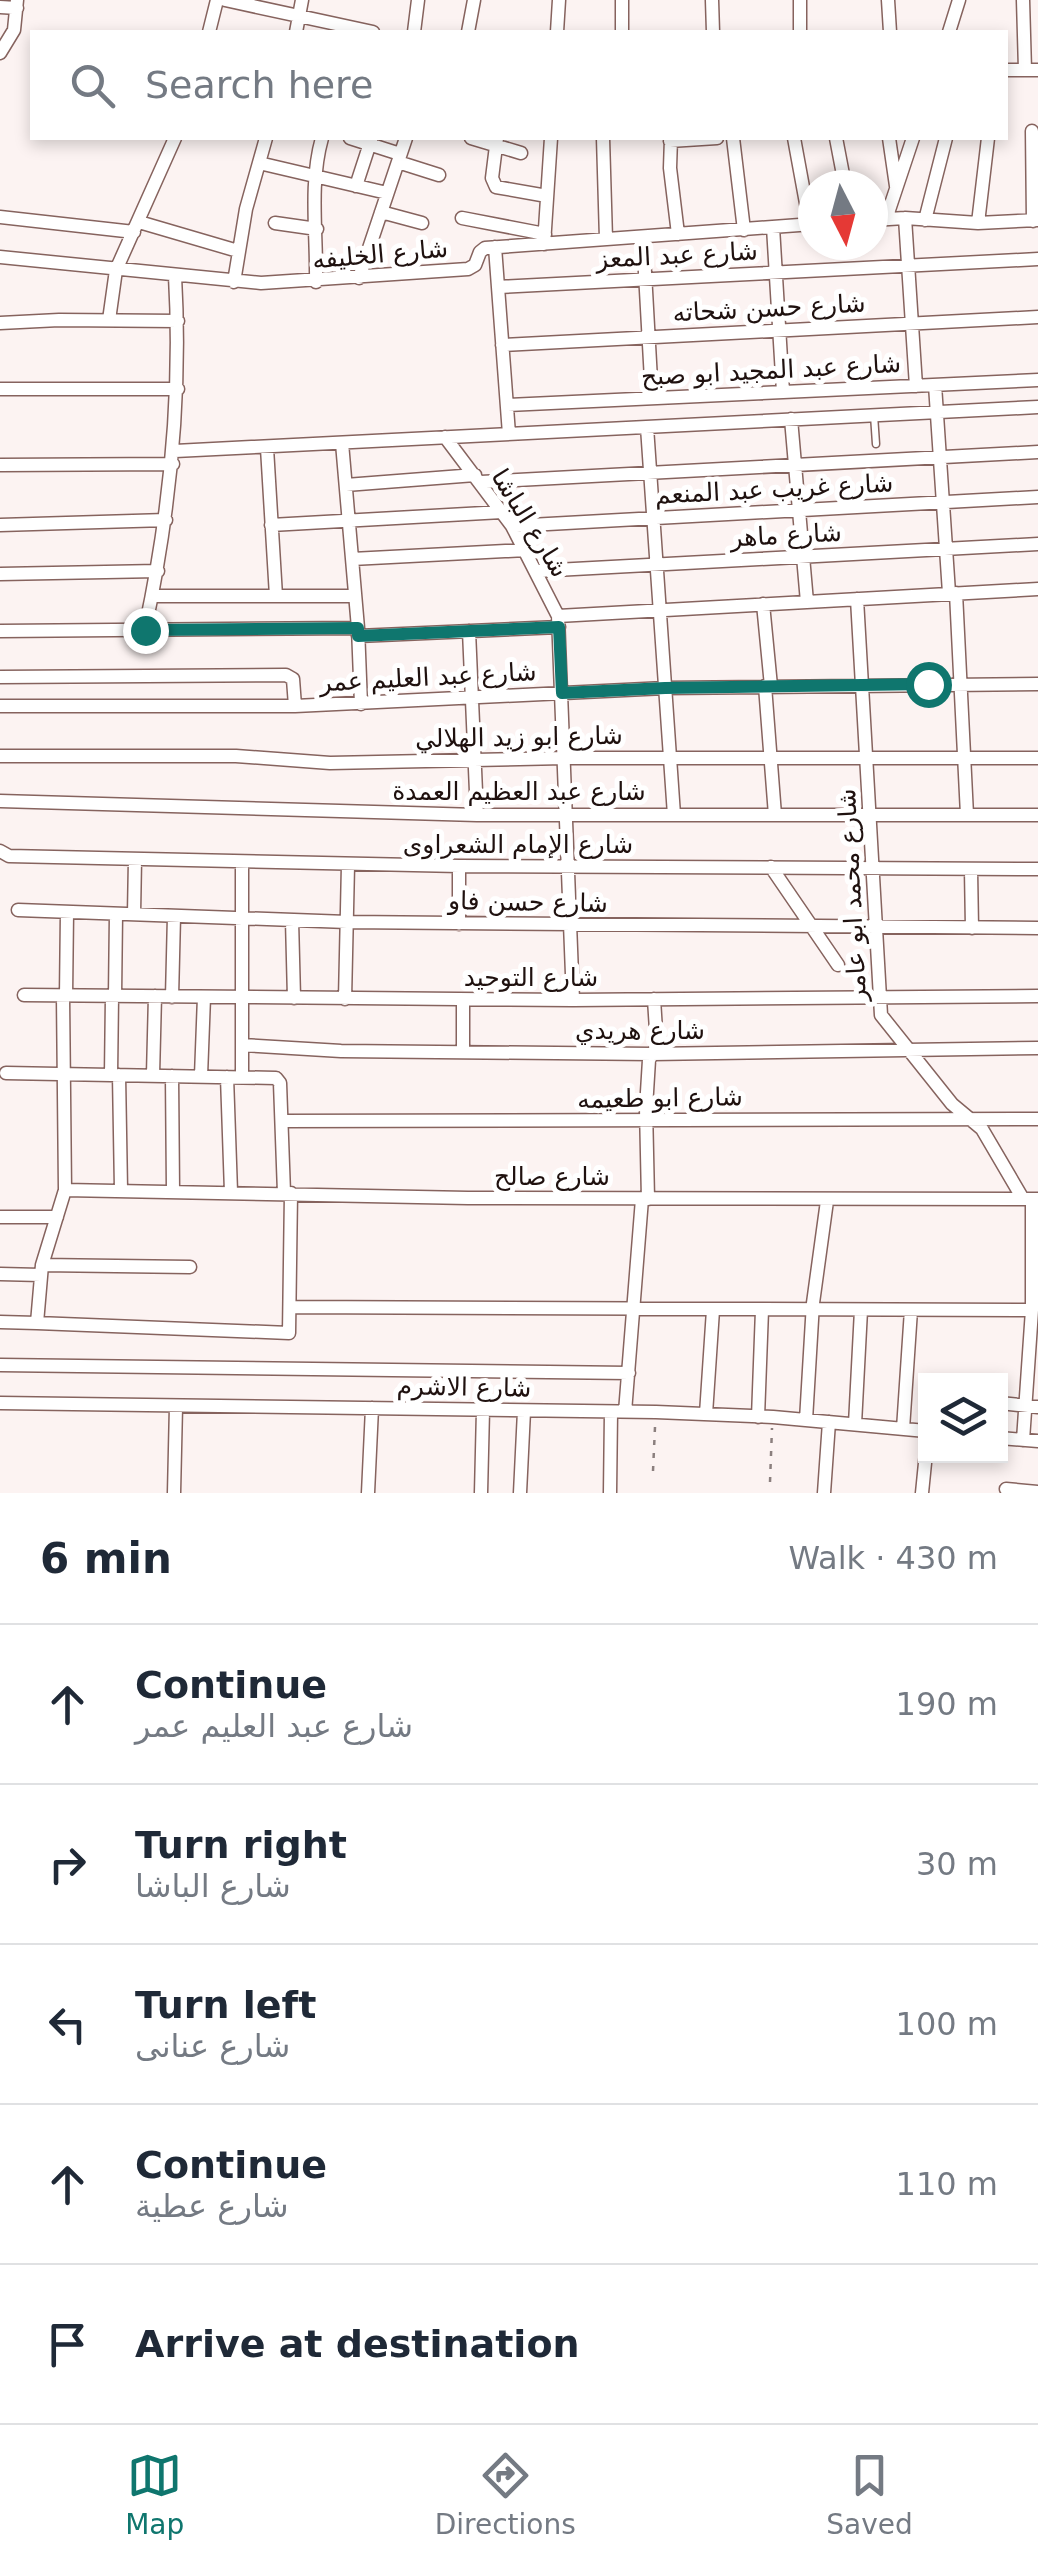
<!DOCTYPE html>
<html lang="en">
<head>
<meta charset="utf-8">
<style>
  :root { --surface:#fff; --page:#f6f6f7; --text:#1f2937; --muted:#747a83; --line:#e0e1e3; --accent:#0f766e }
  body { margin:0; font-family:"DejaVu Sans","Noto Naskh Arabic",sans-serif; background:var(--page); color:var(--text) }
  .controls { position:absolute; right:30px; bottom:30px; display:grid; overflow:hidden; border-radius:0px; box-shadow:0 5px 15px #0003 }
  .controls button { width:90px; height:90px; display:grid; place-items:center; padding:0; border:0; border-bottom:2px solid var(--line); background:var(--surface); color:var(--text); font:50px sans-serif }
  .compass { position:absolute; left:798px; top:170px; width:90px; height:90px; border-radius:50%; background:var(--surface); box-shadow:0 5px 15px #0003; rotate:174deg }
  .stop { position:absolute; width:30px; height:30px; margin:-22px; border:8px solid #0f766e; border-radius:50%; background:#fff }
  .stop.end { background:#0f766e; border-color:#fff; box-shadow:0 2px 10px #0008 }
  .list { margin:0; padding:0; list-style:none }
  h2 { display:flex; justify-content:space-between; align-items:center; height:130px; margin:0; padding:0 40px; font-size:42px }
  h2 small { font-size:32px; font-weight:400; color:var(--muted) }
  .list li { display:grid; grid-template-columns:65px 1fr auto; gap:30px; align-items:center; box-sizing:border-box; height:160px; padding:0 40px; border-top:2px solid var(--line) }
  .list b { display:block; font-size:38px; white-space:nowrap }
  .list p { margin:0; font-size:32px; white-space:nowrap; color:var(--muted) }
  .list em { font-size:32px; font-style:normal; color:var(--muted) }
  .icon { flex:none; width:55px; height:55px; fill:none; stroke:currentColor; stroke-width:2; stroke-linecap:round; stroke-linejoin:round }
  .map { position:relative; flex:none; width:1038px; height:1493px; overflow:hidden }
  .search { position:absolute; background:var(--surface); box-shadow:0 5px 15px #0003; left:30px; right:30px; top:30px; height:110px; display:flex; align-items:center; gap:25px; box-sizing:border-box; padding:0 35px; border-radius:0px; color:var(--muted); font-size:38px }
  .sheet { height:930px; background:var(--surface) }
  nav { display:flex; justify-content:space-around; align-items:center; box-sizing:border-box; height:140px; border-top:2px solid var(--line); background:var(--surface); font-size:28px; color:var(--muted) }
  nav a { display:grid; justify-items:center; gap:5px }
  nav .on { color:var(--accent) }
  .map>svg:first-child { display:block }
</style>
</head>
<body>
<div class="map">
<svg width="1038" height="1493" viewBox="0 0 1038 1493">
  <rect width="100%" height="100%" fill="#fcf3f2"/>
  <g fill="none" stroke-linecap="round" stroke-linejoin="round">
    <defs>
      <path id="lane" d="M874,415L876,444"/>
      <path id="street" d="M225,0L373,32
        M712,0L713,32
        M888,0L890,32
        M1023,0L1025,70
        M0,7L17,8
        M209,32L217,0
        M296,32L302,0
        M414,32L418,0
        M468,32L474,0
        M557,32L559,0
        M622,32V0
        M800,32V0
        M949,32L959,0
        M0,53L14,30L17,0
        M1006,70H1038
        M1032,131L1033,221
        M350,138L400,154
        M471,138L521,153
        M497,138L492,178L496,187L547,196
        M603,138L606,239
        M671,138L670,168L678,234
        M733,138L744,230
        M794,138L810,225
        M836,138L845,185
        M889,138L896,186
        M670,141L717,138
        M398,162L439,175
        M259,163L387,193
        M356,186L371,140
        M381,212L422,223
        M0,217L134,232
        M462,218L545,234
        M905,218L916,386
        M886,219L913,138
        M873,220L905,218L978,223L1038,220
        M925,220L946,138
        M139,222L238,251
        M275,223L317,229
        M978,223L988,138
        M773,227L783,392
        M643,237L652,398
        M544,244L551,138
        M495,247L509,434
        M0,257L261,283L468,269L475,265L480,252L485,248L813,224
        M359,278L406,138
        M234,282L246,209L266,138
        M316,282C317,234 309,184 322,138
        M498,287L1038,259
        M109,320L116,270L175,138
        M0,323L59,320L178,321
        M502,345L1038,317
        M935,385L949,593
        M0,389H178
        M507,405L1038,380
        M791,419L807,602
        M647,427L674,815
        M445,437L512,526L558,616L573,1000
        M342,443L358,628L361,704
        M267,448L276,596
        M175,451L1038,407
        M0,465L173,464
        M481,482L1038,452
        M346,485L475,475
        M0,525L166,520
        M271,525L502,512
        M512,526L1038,497
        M352,559L526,550
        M537,571L1038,544
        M0,574L158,571
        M956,593L967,815
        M152,596H355
        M857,599L881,1015L952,1104L982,1129L1023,1199
        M763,604L771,686
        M558,616L1038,589
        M145,629C170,512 182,397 175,276
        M0,631L358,628
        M469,631L477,815
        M358,636L559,627
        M0,677L286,675L293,679L295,706
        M765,686L775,815
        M0,706H295L665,688L1038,684
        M0,756H236L330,763L564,758H1038
        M0,801L477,815H1038
        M0,851L9,856L459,866L1038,869
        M242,862V1077
        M459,866V924
        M771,867L838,965
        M971,870L972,928
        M18,910L347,922L1038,928
        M134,914L135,859
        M292,920L294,998
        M24,995L573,1000L1038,996
        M66,996L67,912
        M115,996L116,914
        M172,997L174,916
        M345,999L348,865
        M242,1045L341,1051L652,1054L1038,1048
        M463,1052V1000
        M6,1073L276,1078L280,1083L284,1193
        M111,1075L112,996
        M119,1075L121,1190
        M153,1075L155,996
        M172,1076L173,1191
        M201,1076L204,997
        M227,1077L231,1192
        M282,1121L1038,1119
        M65,1190L468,1198L1038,1199
        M648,1199L646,1108L649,1060L657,1046L654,999
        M0,1217H57
        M42,1265L190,1267
        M0,1274L41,1275
        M291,1307L1032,1310
        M0,1322L37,1323L42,1265L65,1190L63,996
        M37,1323L289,1333L291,1193
        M0,1365L629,1373
        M0,1403L656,1412L773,1417L926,1431
        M1000,1403L1038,1407
        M625,1412L642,1199
        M706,1414L713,1310
        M758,1417L762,1310
        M806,1420L813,1303L827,1201
        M855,1424L861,1310
        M903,1429L911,1310
        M1000,1438L1038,1441
        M1023,1440L1032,1310V1199
        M1006,1489L1038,1492
        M174,1493L176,1406
        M368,1493L372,1408
        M481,1493L483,1410
        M520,1493L524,1411
        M610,1493L611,1412
        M824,1493L829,1422
        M922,1493L926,1453"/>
    </defs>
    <use href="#lane" stroke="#86635e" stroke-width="9"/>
    <use href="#street" stroke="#86635e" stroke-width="15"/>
    <path stroke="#8b7f7e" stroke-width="2.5" stroke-dasharray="5 8" stroke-linecap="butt" d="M653,1471L655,1427
      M770,1482L772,1428"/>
    <use href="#lane" stroke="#fff" stroke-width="6"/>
    <use href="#street" stroke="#fff" stroke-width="12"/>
  </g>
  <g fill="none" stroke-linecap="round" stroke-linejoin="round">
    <path stroke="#0f766e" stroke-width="12" d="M145,630L358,628V636L559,627L562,693L665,688L928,684"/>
  </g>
  <g text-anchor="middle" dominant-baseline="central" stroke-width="10" stroke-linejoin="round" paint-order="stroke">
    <g font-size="25" fill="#1f110f" stroke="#fff">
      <text transform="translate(380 254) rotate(-5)">شارع الخليفه</text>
      <text transform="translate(677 255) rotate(-3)">شارع عبد المعز</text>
      <text transform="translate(769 308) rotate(-3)">شارع حسن شحاته</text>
      <text transform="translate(771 370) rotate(-3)">شارع عبد المجيد ابو صبح</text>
      <text transform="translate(774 489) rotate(-3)">شارع غريب عبد المنعم</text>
      <text transform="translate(530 523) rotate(58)">شارع الباشا</text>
      <text transform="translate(786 535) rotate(-3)">شارع ماهر</text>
      <text transform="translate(428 677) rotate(-3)">شارع عبد العليم عمر</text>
      <text transform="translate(519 737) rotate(-1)">شارع ابو زيد الهلالي</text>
      <text x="519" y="791">شارع عبد العظيم العمدة</text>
      <text x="518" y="844">شارع الإمام الشعراوى</text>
      <text transform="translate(852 895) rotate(-93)">شارع محمد ابو عامر</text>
      <text transform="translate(528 902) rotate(1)">شارع حسن فاو</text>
      <text x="531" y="977">شارع التوحيد</text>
      <text x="640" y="1030">شارع هريدي</text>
      <text transform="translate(660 1098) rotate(-1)">شارع ابو طعيمه</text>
      <text x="552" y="1176">شارع صالح</text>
      <text transform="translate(464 1387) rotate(1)">شارع الاشرم</text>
    </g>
  </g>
</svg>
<div class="controls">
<button><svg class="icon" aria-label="layers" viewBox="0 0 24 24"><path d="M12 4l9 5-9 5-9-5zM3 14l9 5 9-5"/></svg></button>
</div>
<svg class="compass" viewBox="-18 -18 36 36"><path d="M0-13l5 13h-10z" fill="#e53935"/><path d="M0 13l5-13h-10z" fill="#747a83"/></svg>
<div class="stop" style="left:928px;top:684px"></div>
<div class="stop end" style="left:145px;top:630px"></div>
<div class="search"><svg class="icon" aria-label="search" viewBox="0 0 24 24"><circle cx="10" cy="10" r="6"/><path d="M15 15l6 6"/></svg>Search here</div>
</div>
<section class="sheet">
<h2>6 min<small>Walk · 430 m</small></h2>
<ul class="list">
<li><svg class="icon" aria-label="ahead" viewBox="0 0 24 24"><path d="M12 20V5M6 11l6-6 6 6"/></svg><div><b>Continue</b><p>شارع عبد العليم عمر</p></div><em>190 m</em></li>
<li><svg class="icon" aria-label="right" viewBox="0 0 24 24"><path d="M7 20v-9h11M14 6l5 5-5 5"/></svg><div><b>Turn right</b><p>شارع الباشا</p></div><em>30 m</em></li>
<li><svg class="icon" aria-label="left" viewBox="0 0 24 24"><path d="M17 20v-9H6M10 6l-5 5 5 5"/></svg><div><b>Turn left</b><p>شارع عنانى</p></div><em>100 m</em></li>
<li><svg class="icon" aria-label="ahead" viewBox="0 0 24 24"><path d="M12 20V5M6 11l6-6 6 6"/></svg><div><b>Continue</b><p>شارع عطية</p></div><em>110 m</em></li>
<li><svg class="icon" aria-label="arrive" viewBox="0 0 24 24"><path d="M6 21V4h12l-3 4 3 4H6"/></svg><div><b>Arrive at destination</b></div></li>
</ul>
</section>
<nav>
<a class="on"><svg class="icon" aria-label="map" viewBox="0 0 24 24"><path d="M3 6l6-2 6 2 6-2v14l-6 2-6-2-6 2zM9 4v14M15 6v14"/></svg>Map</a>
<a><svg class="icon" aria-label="directions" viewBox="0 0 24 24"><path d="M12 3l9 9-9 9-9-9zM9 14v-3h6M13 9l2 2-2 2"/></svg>Directions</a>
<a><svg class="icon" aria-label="saved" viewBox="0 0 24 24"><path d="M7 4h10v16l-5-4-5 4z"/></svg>Saved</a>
</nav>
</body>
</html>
